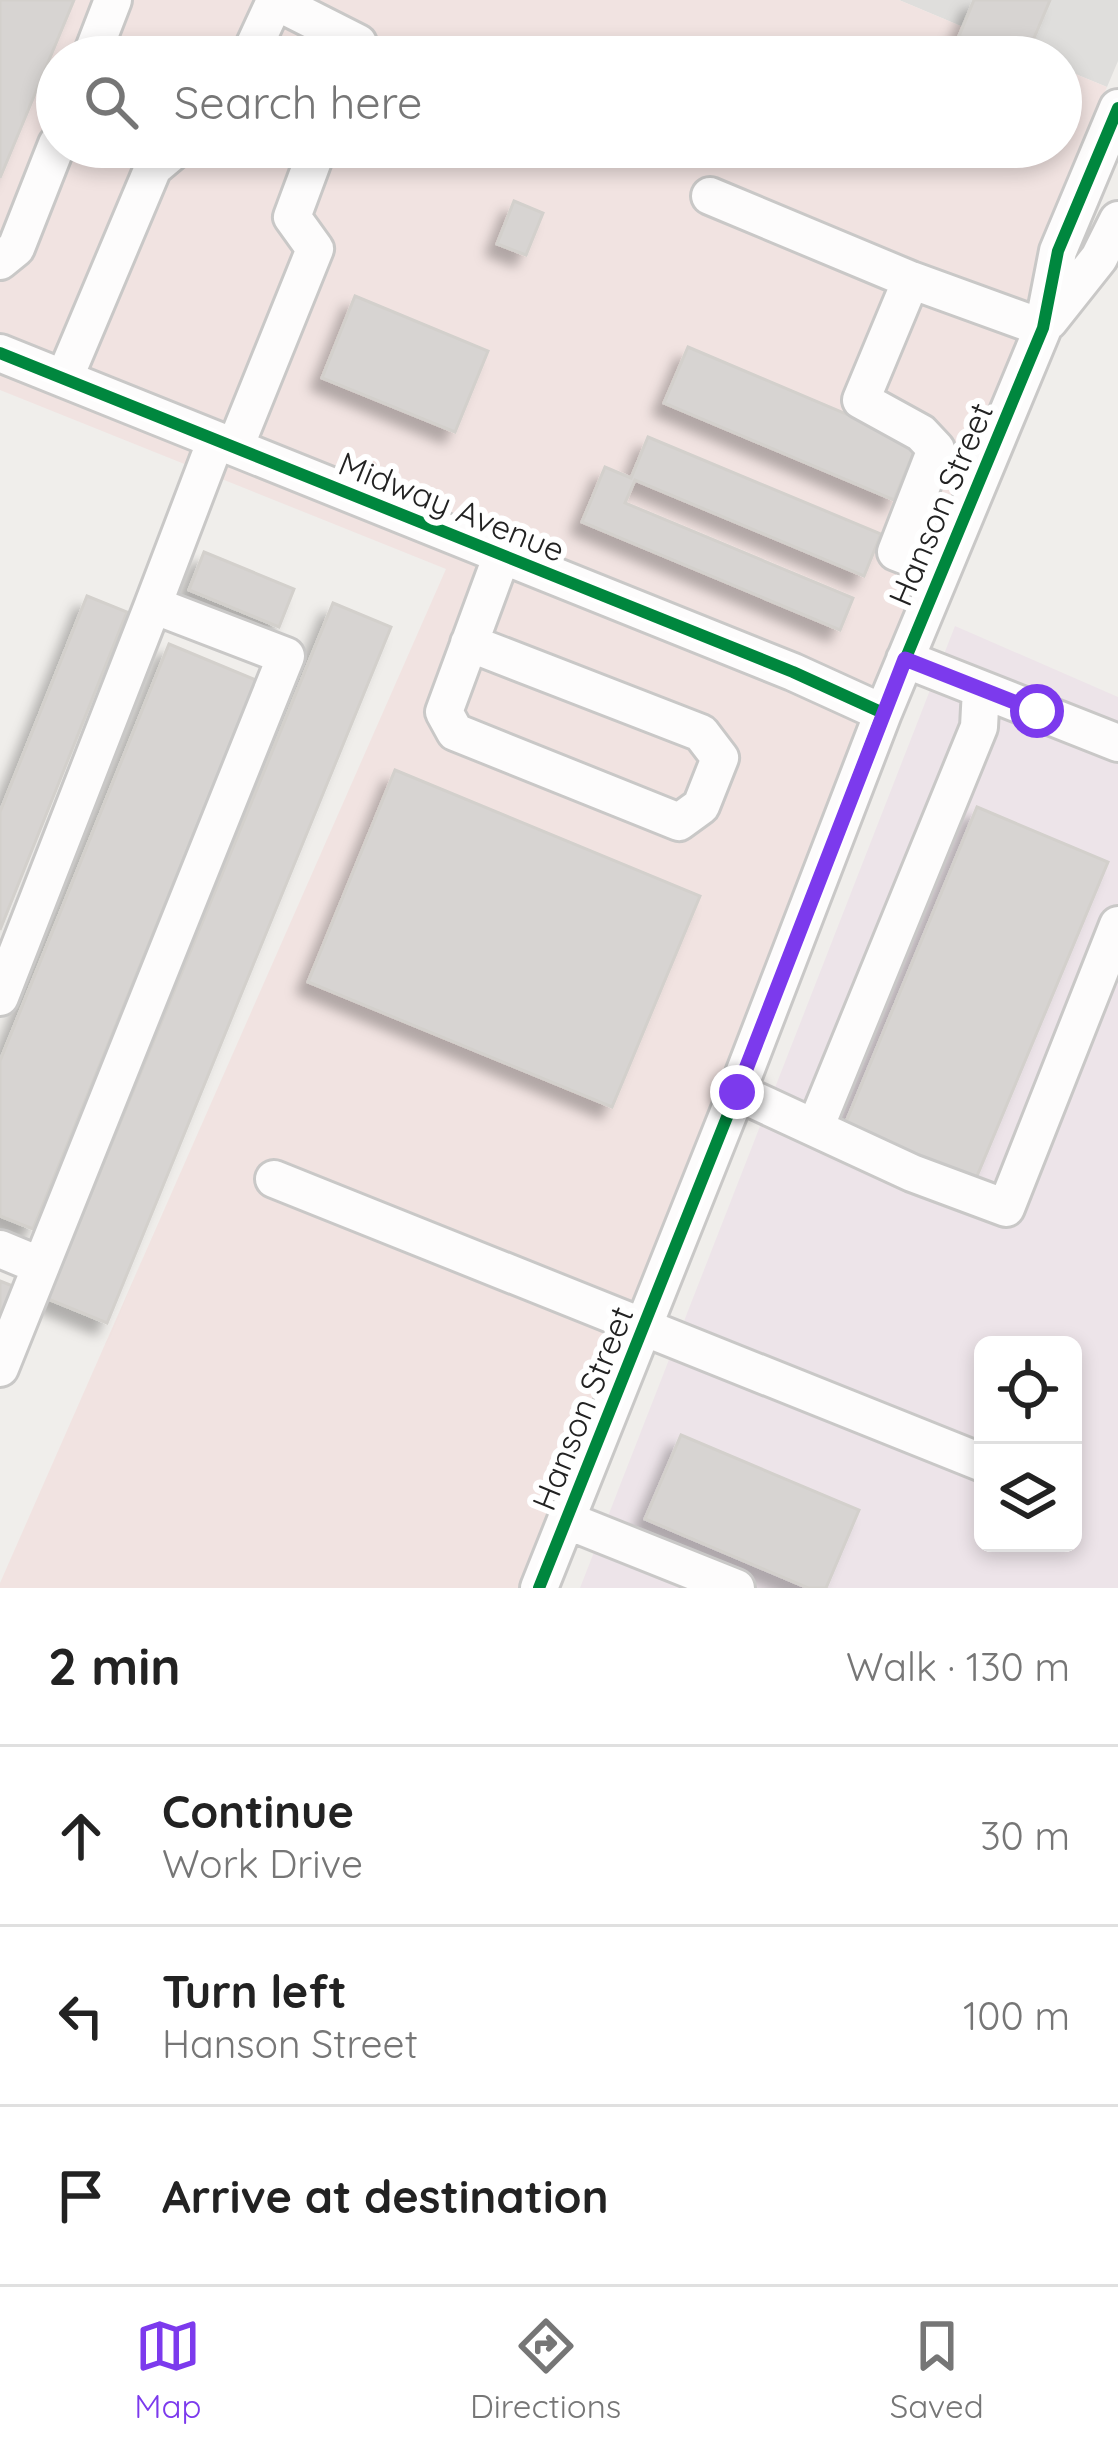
<!DOCTYPE html>
<html lang="en">
<head>
<meta charset="utf-8">
<style>
  :root { --surface:#fff; --page:#f6f6f6; --text:#222; --muted:#767676; --line:#e0e0e0; --accent:#7c3aed }
  body { margin:0; font-family:Quicksand,sans-serif; background:var(--page); color:var(--text) }
  .controls { position:absolute; right:36px; bottom:36px; display:grid; overflow:hidden; border-radius:18px; box-shadow:0 6px 18px #0003 }
  .controls button { width:108px; height:108px; display:grid; place-items:center; padding:0; border:0; border-bottom:3px solid var(--line); background:var(--surface); color:var(--text); font:60px sans-serif }
  .stop { position:absolute; width:36px; height:36px; margin:-27px; border:9px solid #7c3aed; border-radius:50%; background:#fff }
  .stop.end { background:#7c3aed; border-color:#fff; box-shadow:0 3px 12px #0008 }
  .list { margin:0; padding:0; list-style:none }
  h2 { display:flex; justify-content:space-between; align-items:center; height:156px; margin:0; padding:0 48px; font-size:51px }
  h2 small { font-size:39px; font-weight:400; color:var(--muted) }
  .list li { display:grid; grid-template-columns:78px 1fr auto; gap:36px; align-items:center; box-sizing:border-box; height:180px; padding:0 48px; border-top:3px solid var(--line) }
  .list b { display:block; font-size:45px; white-space:nowrap }
  .list p { margin:0; font-size:39px; white-space:nowrap; color:var(--muted) }
  .list em { font-size:39px; font-style:normal; color:var(--muted) }
  .icon { flex:none; width:66px; height:66px; fill:none; stroke:currentColor; stroke-width:2; stroke-linecap:round; stroke-linejoin:round }
  .map { position:relative; flex:none; width:1118px; height:1588px; overflow:hidden }
  .search { position:absolute; background:var(--surface); box-shadow:0 6px 18px #0003; left:36px; right:36px; top:36px; height:132px; display:flex; align-items:center; gap:30px; box-sizing:border-box; padding:0 42px; border-radius:66px; color:var(--muted); font-size:45px }
  .sheet { height:696px; background:var(--surface) }
  nav { display:flex; justify-content:space-around; align-items:center; box-sizing:border-box; height:168px; border-top:3px solid var(--line); background:var(--surface); font-size:33px; color:var(--muted) }
  nav a { display:grid; justify-items:center; gap:6px }
  nav .on { color:var(--accent) }
  .map>svg:first-child { display:block }
</style>
</head>
<body>
<div class="map">
<svg width="1118" height="1588" viewBox="0 0 1118 1588">
  <defs>
    <filter id="shadow"><feDropShadow dx="-11" dy="11" stdDeviation="6" flood-color="#0004"/></filter>
  </defs>
  <rect width="100%" height="100%" fill="#f0eeeb"/>
  <path fill="#dfdedc" d="M899,0H1118V61L1107,87L1061,68V57H1035Z"/>
  <path fill="#f1e3e1" d="M0,0H899L1035,57H57V147H1061V68L1107,87L1041,244L1021,333L866,706L721,1085L520,1588H0V1583L446,569L0,390Z"/>
  <path fill="#ede4e9" fill-rule="evenodd" d="M955,626L1118,697V1588H580ZM983,1345H1073V1543H983Z"/>
  <path fill="#d7d4d2" stroke="#d3d0cc" stroke-width="3" filter="url(#shadow)" d="M0,0H74L0,178Z
    M974,0H1050L1026,57H1008L959,36Z
    M514,201L543,213L526,255L497,244Z
    M355,296L488,351L455,432L322,378Z
    M688,347L917,444L894,500L664,403Z
    M648,437L881,534L864,576L635,480L625,503L853,598L840,630L582,522L605,467L631,478Z
    M204,552L294,589L279,627L189,590Z
    M87,596L127,612L0,930V812Z
    M333,603L391,627L107,1323L48,1299Z
    M169,644L256,680L33,1229L0,1216V1061Z
    M395,770L700,896L612,1107L308,982Z
    M977,807L1108,862L972,1188L841,1134Z
    M0,1281L13,1286L0,1317Z
    M681,1435L859,1510L826,1588H808L645,1519Z"/>
  <g fill="none" stroke-linecap="round" stroke-linejoin="round">
    <defs>
      <path id="minor" d="M91,57L113,0
        M249,57L275,1L358,43L353,57
        M710,196L911,280L1043,328
        M0,261L16,248L57,144
        M911,280L861,400L921,433L936,449L896,552L942,570
        M1049,321L1099,258L1118,220
        M0,353L793,672L883,713
        M64,379L153,168L178,147
        M235,447L315,249L292,217L318,147
        M153,605L216,440
        M469,643L701,733L720,758L701,806L679,822L455,732L444,712L502,555
        M905,659L1118,743
        M0,997L153,605L286,656L0,1368
        M737,1092L912,1173L1006,1208L1118,925
        M815,1128L979,727L981,689
        M274,1179L983,1463
        M0,1249L41,1266
        M566,1520L736,1588
        M539,1588L737,1092L883,713L1043,328L1058,251L1118,108"/>
    </defs>
    <use href="#minor" stroke="#c9c8c7" stroke-width="42"/>
    <use href="#minor" stroke="#fdfcfc" stroke-width="36"/>
    <defs>
      <path id="cycleway" d="M0,353L793,672L883,713
        M539,1588L737,1092L883,713L1043,328L1058,251L1118,108"/>
    </defs>
    <use href="#cycleway" stroke="#fff" stroke-width="20"/>
    <use href="#cycleway" stroke="#00873e" stroke-width="12"/>
  </g>
  <g fill="none" stroke-linecap="round" stroke-linejoin="round">
    <path stroke="#7c3aed" stroke-width="15" d="M737,1092L905,659L1037,711"/>
  </g>
  <g text-anchor="middle" dominant-baseline="central" stroke-width="12" stroke-linejoin="round" paint-order="stroke">
    <g font-size="33" fill="#222" stroke="#fff">
      <text transform="translate(940 504) rotate(-67)">Hanson Street</text>
      <text transform="translate(452 506) rotate(22)">Midway Avenue</text>
      <text transform="translate(582 1408) rotate(-68)">Hanson Street</text>
    </g>
  </g>
</svg>
<div class="controls">
<button><svg class="icon" aria-label="locate" viewBox="0 0 24 24"><circle cx="12" cy="12" r="6"/><path d="M12 2v4M12 18v4M2 12h4M18 12h4"/></svg></button>
<button><svg class="icon" aria-label="layers" viewBox="0 0 24 24"><path d="M12 4l9 5-9 5-9-5zM3 14l9 5 9-5"/></svg></button>
</div>
<div class="stop" style="left:1037px;top:711px"></div>
<div class="stop end" style="left:737px;top:1092px"></div>
<div class="search"><svg class="icon" aria-label="search" viewBox="0 0 24 24"><circle cx="10" cy="10" r="6"/><path d="M15 15l6 6"/></svg>Search here</div>
</div>
<section class="sheet">
<h2>2 min<small>Walk · 130 m</small></h2>
<ul class="list">
<li><svg class="icon" aria-label="ahead" viewBox="0 0 24 24"><path d="M12 20V5M6 11l6-6 6 6"/></svg><div><b>Continue</b><p>Work Drive</p></div><em>30 m</em></li>
<li><svg class="icon" aria-label="left" viewBox="0 0 24 24"><path d="M17 20v-9H6M10 6l-5 5 5 5"/></svg><div><b>Turn left</b><p>Hanson Street</p></div><em>100 m</em></li>
<li><svg class="icon" aria-label="arrive" viewBox="0 0 24 24"><path d="M6 21V4h12l-3 4 3 4H6"/></svg><div><b>Arrive at destination</b></div></li>
</ul>
</section>
<nav>
<a class="on"><svg class="icon" aria-label="map" viewBox="0 0 24 24"><path d="M3 6l6-2 6 2 6-2v14l-6 2-6-2-6 2zM9 4v14M15 6v14"/></svg>Map</a>
<a><svg class="icon" aria-label="directions" viewBox="0 0 24 24"><path d="M12 3l9 9-9 9-9-9zM9 14v-3h6M13 9l2 2-2 2"/></svg>Directions</a>
<a><svg class="icon" aria-label="saved" viewBox="0 0 24 24"><path d="M7 4h10v16l-5-4-5 4z"/></svg>Saved</a>
</nav>
</body>
</html>
